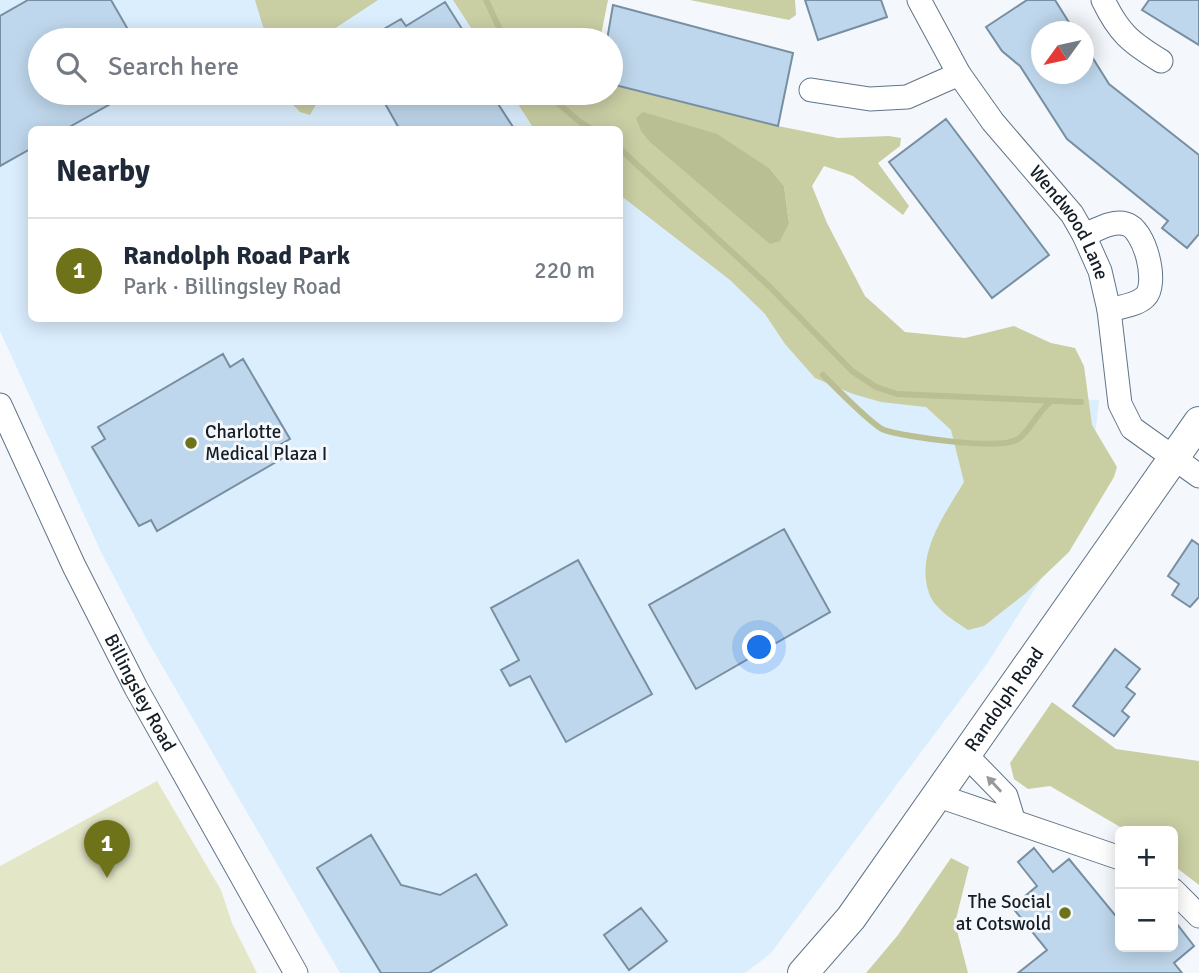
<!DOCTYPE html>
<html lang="en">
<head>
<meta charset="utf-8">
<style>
  :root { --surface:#fff; --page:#f2f2f3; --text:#1f2937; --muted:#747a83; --line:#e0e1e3; --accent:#6e7218 }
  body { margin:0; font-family:Signika,sans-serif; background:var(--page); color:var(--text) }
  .controls { position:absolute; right:21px; bottom:21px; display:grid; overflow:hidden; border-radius:10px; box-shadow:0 4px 18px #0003 }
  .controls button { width:63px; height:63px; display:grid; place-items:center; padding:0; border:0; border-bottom:2px solid var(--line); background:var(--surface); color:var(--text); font:35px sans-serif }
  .compass { position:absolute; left:1031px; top:21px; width:63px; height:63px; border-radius:50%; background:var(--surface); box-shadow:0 4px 18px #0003; rotate:237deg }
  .you { position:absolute; left:760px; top:648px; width:24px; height:24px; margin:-18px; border:5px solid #fff; border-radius:50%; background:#1a73e8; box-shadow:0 0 0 10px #1a73e833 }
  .badge { display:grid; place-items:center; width:46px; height:46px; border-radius:50%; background:var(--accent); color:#fff; font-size:23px; font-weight:700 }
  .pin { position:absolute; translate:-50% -58px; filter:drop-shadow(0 2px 4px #0008) }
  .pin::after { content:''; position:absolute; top:37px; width:24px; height:21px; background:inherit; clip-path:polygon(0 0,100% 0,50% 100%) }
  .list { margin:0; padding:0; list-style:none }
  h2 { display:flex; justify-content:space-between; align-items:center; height:91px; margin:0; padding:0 28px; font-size:30px }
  h2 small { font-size:23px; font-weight:400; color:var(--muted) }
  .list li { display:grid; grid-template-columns:46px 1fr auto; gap:21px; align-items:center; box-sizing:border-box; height:105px; padding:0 28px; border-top:2px solid var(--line) }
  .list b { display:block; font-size:26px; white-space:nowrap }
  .list p { margin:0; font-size:23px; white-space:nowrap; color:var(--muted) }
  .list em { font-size:23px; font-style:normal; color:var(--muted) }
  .icon { flex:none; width:38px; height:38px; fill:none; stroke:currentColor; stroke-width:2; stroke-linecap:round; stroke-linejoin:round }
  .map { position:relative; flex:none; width:1199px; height:973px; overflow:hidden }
  .search { position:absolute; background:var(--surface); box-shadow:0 4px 18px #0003; left:28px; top:28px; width:595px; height:77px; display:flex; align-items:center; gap:18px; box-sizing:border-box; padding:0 24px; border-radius:38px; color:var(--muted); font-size:26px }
  .panel { position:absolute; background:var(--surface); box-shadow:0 4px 18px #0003; left:28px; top:126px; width:595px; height:196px; border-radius:10px }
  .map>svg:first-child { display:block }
</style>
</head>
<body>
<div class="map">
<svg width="1199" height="973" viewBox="0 0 1199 973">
  <rect width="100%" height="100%" fill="#f4f8fd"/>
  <path fill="#dbeefe" d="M0,0H488L507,40H40V93H551L595,129L32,130V318H620V150L905,391L1099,400L1091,471L1052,562L987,664L771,953L745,973H340L146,638L101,552L0,331Z"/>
  <path fill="#e4e7c7" d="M157,781L221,890L232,923L257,973H0V866Z"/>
  <path fill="#cacea3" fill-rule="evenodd" d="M255,0H378L334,29L330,40H267Z
    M453,0H608L600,40H479Z
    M690,0H795L796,15L789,20Z
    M611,84L778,126L838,138L889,136L901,138L900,146L878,163L909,206L903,215L853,176L824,166L812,186L827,223L865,296L905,332L965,338L1014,326L1051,343L1075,348L1084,366L1092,425L1117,467L1114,477L1069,552L1026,593L984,626L968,630C955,621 934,609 929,593C915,554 945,514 964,482L951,430L926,407L881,402L853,394L815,378L785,344L765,314L730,280L620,195V130L534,129L511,93H611ZM770,169L784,186L789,223Z
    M282,93H319L318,101L310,115L300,112Z
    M1052,702L1116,749L1199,761V885L1173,865V831H1127L1050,786L1028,789L1014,779L1010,763Z
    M951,858L969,867L955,923L968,973H866L898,935Z"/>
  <path fill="#babe93" d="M643,112L717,134L770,169L784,186L789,223L780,241L770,244L650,142L641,131L636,118Z"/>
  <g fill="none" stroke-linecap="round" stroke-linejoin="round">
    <path stroke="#babe93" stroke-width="6" d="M486,0L505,40
      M546,93L580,122L593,130
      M620,149L770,287L852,371L876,387L897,394L1081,402
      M823,375C834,386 872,425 884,430C904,437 1002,451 1018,439C1029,432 1037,413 1050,402"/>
  </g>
  <path fill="#bfd7ec" stroke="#788fa2" stroke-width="2" d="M28,0H111L134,40H40V93H130L64,130H32V148L0,166V16Z
    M805,0H881L887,17L818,40Z
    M1027,0H1055L1075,32H1042V74H1084V44L1109,84L1199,155V234L1187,248L1162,228L1168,221L1067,139L1020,66L1002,51L986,27Z
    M1149,0H1199V45L1142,10Z
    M445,2L469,40H365L401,19L406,26Z
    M613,5L793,53L778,126L611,84V40H607Z
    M379,93H491L515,130H400Z
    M946,119L1049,255L992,298L889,162Z
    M223,354L230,367L243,359L290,439L276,447L283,458L157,531L151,520L139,526L92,447L105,439L98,427Z
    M784,529L830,612L696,689L649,605Z
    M1192,540L1199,545V597L1190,607L1172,595L1179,584L1168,576Z
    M578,560L652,694L566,742L530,676L510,686L501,670L519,660L491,608Z
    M1115,649L1140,669L1126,687L1135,694L1122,711L1129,717L1114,736L1073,706Z
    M371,835L401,885L440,895L476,874L507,925L429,973H381L317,868Z
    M1034,848L1053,872L1069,859L1120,921V947H1173V919L1194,946L1174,963L1182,973H1018L1047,950L1012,907L1037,886L1018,862Z
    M641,908L667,941L629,970L604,935Z"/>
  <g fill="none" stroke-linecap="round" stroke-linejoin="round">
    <defs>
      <g id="minor">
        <path id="s1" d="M919,0L959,74L993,122L1072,214L1084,235L1100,271L1109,310L1120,404L1132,428L1199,476"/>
        <path d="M1103,0C1119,33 1130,42 1161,61"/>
        <path d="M811,90L870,99L907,97L959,74"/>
        <path d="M1084,235C1097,230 1112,220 1126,224C1145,229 1159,284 1145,297C1137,305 1120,307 1109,310"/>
        <path id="s2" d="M0,405L74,566L136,688L296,973"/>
        <path d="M965,754L1006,796L1013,819"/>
        <path d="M936,795L1120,858"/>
        <path d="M1173,890L1199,916"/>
      </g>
      <g id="major">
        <path id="s3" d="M803,973L851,918L1199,422"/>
      </g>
    </defs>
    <use href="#minor" stroke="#607588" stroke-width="25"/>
    <use href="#major" stroke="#607588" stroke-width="32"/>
    <use href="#minor" stroke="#fff" stroke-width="23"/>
    <use href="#major" stroke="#fff" stroke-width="30"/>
  </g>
  <defs><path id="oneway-solid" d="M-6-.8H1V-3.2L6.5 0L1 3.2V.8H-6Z" transform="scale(1.75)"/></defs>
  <use fill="#969a9d" href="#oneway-solid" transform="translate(994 784) rotate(-133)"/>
  <g fill="#6e7218" stroke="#f4f8fd" stroke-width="2.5">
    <circle cx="191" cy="443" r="7"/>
    <circle cx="1065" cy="913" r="7"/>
  </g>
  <g text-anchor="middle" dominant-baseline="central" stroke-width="6" stroke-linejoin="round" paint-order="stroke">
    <g font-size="19" fill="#151e26" stroke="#f4f8fd">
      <text stroke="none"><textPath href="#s1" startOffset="270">Wendwood Lane</textPath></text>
      <text stroke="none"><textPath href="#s2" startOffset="320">Billingsley Road</textPath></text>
      <text stroke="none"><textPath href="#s3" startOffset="340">Randolph Road</textPath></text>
    </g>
    <g font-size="19" fill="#151e26" stroke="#f4f8fd" text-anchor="start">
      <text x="205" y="432">Charlotte<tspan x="205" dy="22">Medical Plaza I</tspan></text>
      <text x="1051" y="902" text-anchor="end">The Social<tspan x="1051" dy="22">at Cotswold</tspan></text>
    </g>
  </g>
</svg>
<div class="controls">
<button>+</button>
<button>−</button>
</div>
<svg class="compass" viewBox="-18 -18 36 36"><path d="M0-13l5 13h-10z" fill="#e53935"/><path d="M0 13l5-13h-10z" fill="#747a83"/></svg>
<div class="you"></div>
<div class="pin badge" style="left:107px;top:878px">1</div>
<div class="search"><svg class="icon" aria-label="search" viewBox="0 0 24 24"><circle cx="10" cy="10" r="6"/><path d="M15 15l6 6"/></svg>Search here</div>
<section class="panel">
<h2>Nearby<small></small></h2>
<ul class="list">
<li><span class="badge">1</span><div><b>Randolph Road Park</b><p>Park · Billingsley Road</p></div><em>220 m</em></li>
</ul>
</section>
</div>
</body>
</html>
